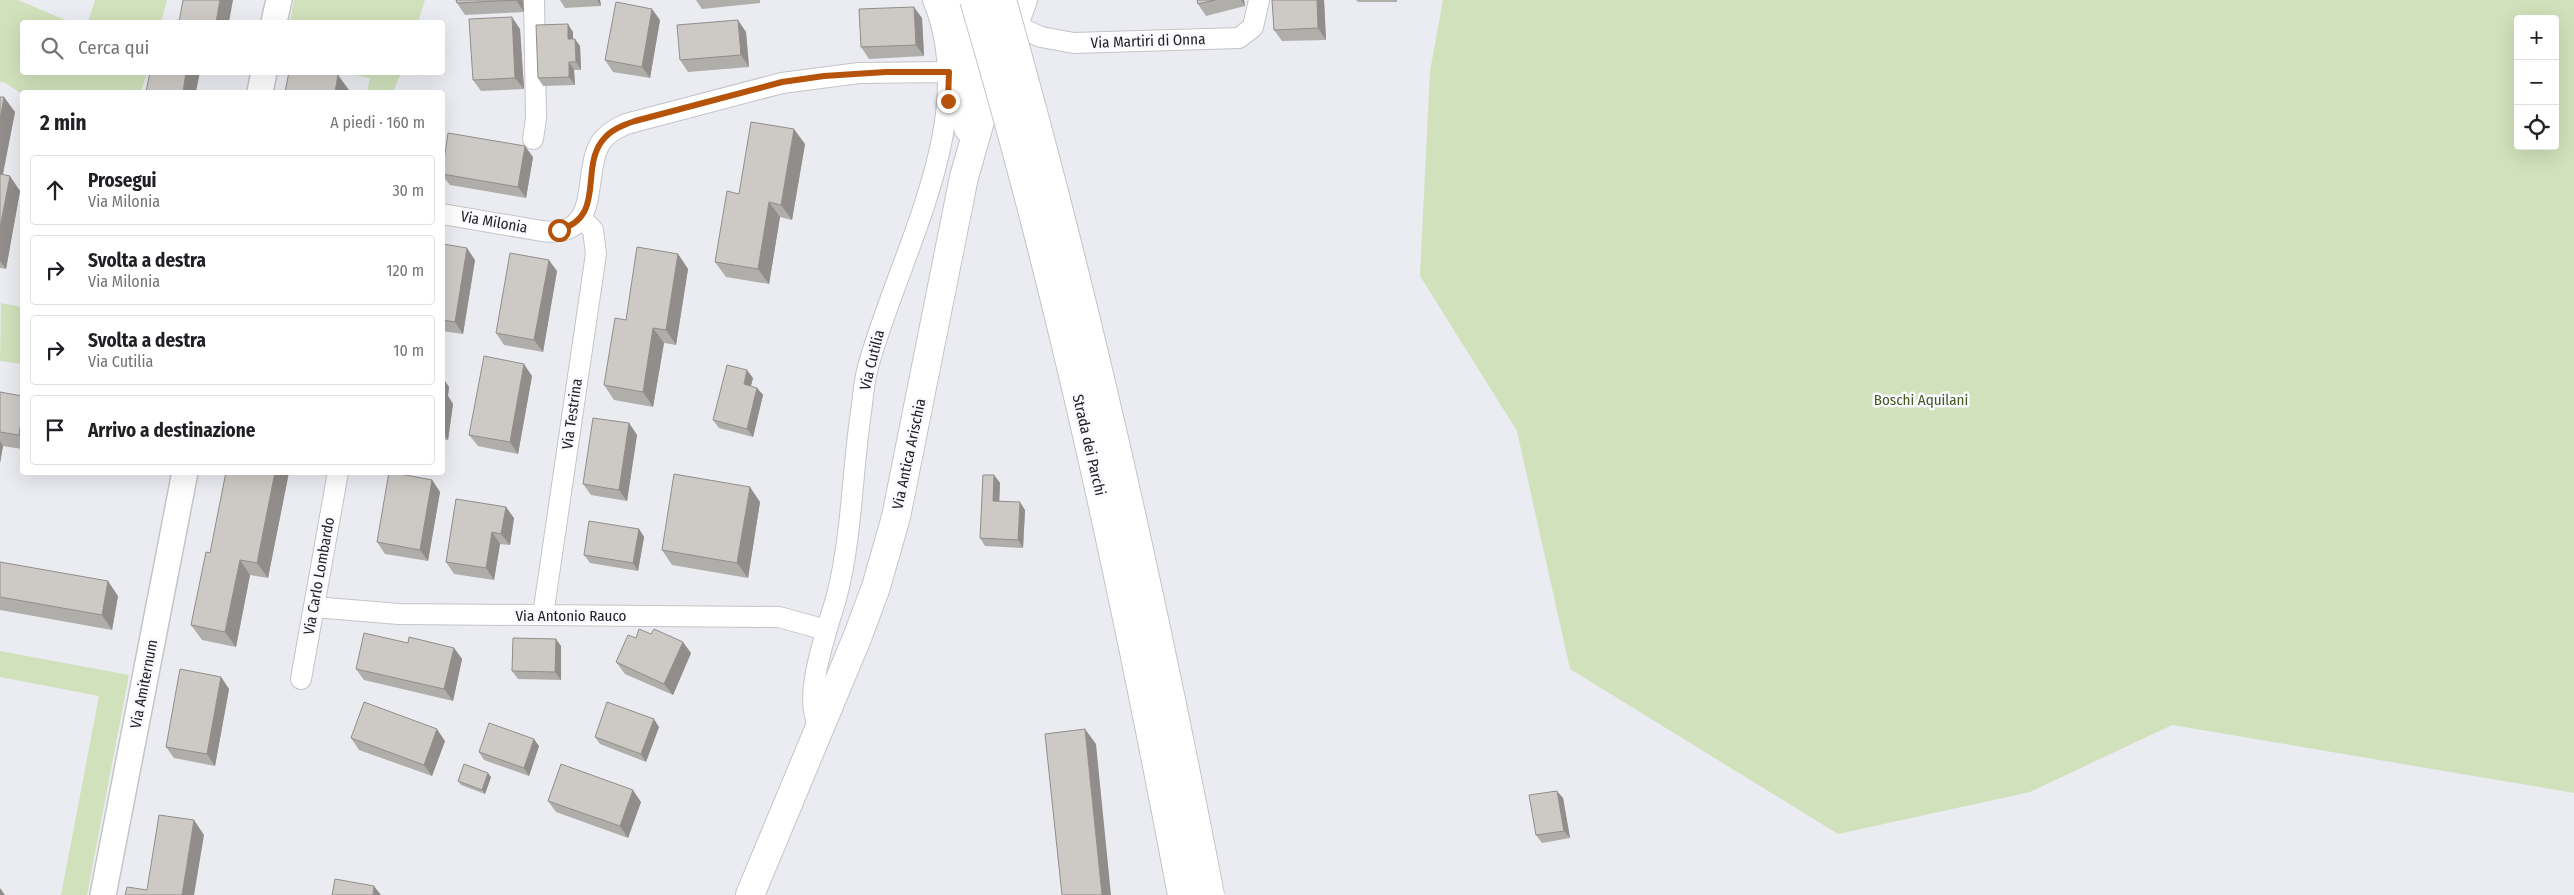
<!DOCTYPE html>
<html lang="it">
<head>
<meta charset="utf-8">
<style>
  :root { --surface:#fff; --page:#f6f6f6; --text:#202124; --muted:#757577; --line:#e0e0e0 }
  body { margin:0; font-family:"Fira Sans Condensed",sans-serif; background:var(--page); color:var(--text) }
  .controls { position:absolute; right:15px; top:15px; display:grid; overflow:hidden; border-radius:5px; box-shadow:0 5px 20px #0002 }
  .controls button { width:45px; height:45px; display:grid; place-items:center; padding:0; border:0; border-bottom:1px solid var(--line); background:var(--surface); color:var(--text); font:25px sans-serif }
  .stop { position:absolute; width:15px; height:15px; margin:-11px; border:4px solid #b45309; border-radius:50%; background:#fff }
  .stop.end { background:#b45309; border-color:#fff; box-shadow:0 1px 5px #0008 }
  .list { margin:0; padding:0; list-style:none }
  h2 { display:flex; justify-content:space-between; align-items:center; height:65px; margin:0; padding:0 20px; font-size:21px }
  h2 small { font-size:16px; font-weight:400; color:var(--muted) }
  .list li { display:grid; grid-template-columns:32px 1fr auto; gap:15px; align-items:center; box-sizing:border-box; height:70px; margin:0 10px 10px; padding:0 10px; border:1px solid var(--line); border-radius:5px }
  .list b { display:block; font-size:19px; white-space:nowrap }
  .list p { margin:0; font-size:16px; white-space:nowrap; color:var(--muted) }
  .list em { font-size:16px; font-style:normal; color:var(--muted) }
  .icon { flex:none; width:28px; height:28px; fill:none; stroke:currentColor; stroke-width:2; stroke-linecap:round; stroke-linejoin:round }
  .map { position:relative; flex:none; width:2574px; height:895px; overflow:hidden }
  .search { position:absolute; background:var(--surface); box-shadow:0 5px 20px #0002; left:20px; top:20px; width:425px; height:55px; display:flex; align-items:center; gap:12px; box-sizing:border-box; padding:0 18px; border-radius:5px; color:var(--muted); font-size:19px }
  .panel { position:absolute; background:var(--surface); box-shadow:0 5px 20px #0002; left:20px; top:90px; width:425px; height:385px; border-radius:5px }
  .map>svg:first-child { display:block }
</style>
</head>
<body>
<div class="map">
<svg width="2574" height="895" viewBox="0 0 2574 895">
  <rect width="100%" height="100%" fill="#ebecf1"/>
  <path fill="#d1e1bb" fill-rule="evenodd" d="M0,0H18L70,22H22V72L147,73L141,92L22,94L4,82H0Z
    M95,0H167L161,22H88Z
    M294,0H425L418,22H290Z
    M1443,0H2574V793L2172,725L2030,792L1838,834L1570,669L1517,431L1420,276L1430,71ZM2518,19H2555V146H2518Z
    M342,73H401L393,92H367L370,78Z
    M1,303L22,307V304V364L0,361Z
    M0,651L129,675L87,895H61L99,696L0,677Z"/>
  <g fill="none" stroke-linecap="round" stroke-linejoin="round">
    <defs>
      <path id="minor" d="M1014,25L1041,37L1074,43L1239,38L1253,27L1259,0
        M533,139L536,118L534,0
        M442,214L542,231C604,239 581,173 601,142C607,133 617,128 626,124L782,83L859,73L949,72
        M314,607L399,614L779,617L826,630
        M543,615L596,254L593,230L581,218
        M301,679L338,472
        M820,727C800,701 829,625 837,595C852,536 852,473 861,412C863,397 864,381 868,367C899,253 982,119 933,0"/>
      <path id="tertiary" d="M274,22L279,0
        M260,92L264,72
        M103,895L185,472"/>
      <path id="secondary" d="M953,0C967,41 972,85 968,128
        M750,895L857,638L876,587L896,517L964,177L989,90L1023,0"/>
    </defs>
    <use href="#minor" stroke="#c4c4c9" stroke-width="22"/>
    <use href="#tertiary" stroke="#c4c4c9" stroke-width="28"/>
    <use href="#secondary" stroke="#c4c4c9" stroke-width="30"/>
    <use href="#minor" stroke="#fff" stroke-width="20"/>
    <use href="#tertiary" stroke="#fff" stroke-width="25"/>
    <use href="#secondary" stroke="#fff" stroke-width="28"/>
    <defs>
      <path id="motorway-bridge" d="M974,0C1061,294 1125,594 1182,895
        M1002,0C1086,295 1152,594 1210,895"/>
    </defs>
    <use href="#motorway-bridge" stroke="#c4c4c9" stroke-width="30" stroke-linecap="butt"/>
    <use href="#motorway-bridge" stroke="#fff" stroke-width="28"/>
  </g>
  <path fill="#b0aeaa" d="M456,0H523L524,12L465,15L457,3Z
    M560,0H600L601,6L565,8Z
    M696,0H760V3L702,9Z
    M1197,0H1244L1245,6L1206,16L1198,4Z
    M1272,0H1324L1326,40L1282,41L1274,30Z
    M1356,0H1397V2H1358Z
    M922,18L924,56L869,59L861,47Z
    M660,20L650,78L613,72L605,60Z
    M520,29L524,89L481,91L473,80Z
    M573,32V39L580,46L581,70H574L575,85L543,86L538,78Z
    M746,32L749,67L688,72L680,60Z
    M0,97L15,112L3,175L20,191L6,269L0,268Z
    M805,144L792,220L780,217L769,284L726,277L715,262L739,194Z
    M533,157L526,198L450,185L442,175V169Z
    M442,248L475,260L463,334L442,331Z
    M678,254L688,269L676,345L664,343L653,407L614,400L604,385L626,320Z
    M557,271L543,352L504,345L496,333Z
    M532,376L518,454L478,446L469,435Z
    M442,377L449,387L448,396L453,404L448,440L442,439Z
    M753,378L751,386L757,388L763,395L753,437L719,428L713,420Z
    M0,392L22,396V449L3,446L0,463Z
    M629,423L637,435L627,501L591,495L583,484Z
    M226,472H289L268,578L250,575L236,647L202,640L191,625L210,553Z
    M994,475L1000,483L999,501L1025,510L1023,548L985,546L980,538Z
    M432,480L440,492L428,561L385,554L377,542Z
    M456,499L514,518L510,545L500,544L494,580L454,574L446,562Z
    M760,502L748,578L672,565L662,550Z
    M639,529L644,537L638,571L590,563L584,555Z
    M0,562L118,596L112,630L0,610Z
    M636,638L691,653L673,695L625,674L616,662Z
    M408,643L454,648L462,659L453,701L364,680L356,669Z
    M561,646V680L518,679L512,671Z
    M221,677L229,689L215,766L174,758L166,747Z
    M659,727L646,762L600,744L595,737Z
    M351,738L445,741L432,776L359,750Z
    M539,746L529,776L484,760L479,752Z
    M491,777L485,794L461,785L458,781Z
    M1563,798L1570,838L1542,843L1536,835Z
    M548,801L641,802L628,838L556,812Z"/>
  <path fill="#908d8b" d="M220,0H233L229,22H216Z
    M516,0H523L524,12Z
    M597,0H600L601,6Z
    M1241,0H1244L1245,6Z
    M1317,0H1324L1326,40L1318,28Z
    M914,7L922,18L924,56L916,45Z
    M652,9L660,20L650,78L642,67Z
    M512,17L520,29L524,89L515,78Z
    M738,20L746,32L749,67L741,55Z
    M568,24L573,32V47L568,39Z
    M575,39L580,46L581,70L576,62Z
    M569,62L574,70L575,85L569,77Z
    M186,72H200L196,92H183Z
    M338,75L349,90L348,92H335Z
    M4,97L15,112L0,187V120Z
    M794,129L805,144L792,220L781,205Z
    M525,146L533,157L526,198L518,187Z
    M10,176L20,191L6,269L0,261V228Z
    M769,202L780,217L769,284L758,269Z
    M467,248L475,260L463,334L455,322Z
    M678,254L688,269L676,345L666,330Z
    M549,260L557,271L543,352L534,340Z
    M653,328L664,343L653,407L643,392Z
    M524,364L532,376L518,454L510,442Z
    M747,370L753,378L749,392L744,384Z
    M442,377L449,387L448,396L453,404L448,440L442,432Z
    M757,388L763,395L753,437L747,429Z
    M22,416V440L19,435Z
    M629,423L637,435L627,501L619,490Z
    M0,441L3,446L0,463Z
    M275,472H289L268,578L257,563Z
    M994,475L1000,483L999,508L993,501Z
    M432,480L440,492L428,561L420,550Z
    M750,487L760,502L748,578L737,563Z
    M1020,502L1025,510L1023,548L1018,540Z
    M506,507L514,518L510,545L501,534Z
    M639,529L644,537L638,571L633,563Z
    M492,532L500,544L494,580L486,568Z
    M240,560L250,575L236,647L225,632Z
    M108,581L118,596L112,630L102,615Z
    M556,639L561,646V680L555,672Z
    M683,642L691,653L673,695L664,684Z
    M454,648L462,659L453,701L444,689Z
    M221,677L229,689L215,766L207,754Z
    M654,719L659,727L646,762L641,754Z
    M437,729L445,741L432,776L424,765Z
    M1085,729L1096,744L1111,895H1102Z
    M534,739L539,746L529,776L524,768Z
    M488,773L491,777L485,794L482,790Z
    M633,790L641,802L628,838L620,826Z
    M1557,791L1563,798L1570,838L1564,831Z
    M194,820L204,835L194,895H182Z
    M374,886L381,895H373Z
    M0,888L5,895H0Z"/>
  <path fill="#cdcac6" stroke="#908d8b" d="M183,0H220L216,22H179Z
    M456,0H516L457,3Z
    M1197,0H1215L1198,4Z
    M1272,0H1317L1318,28L1274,30Z
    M616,2L652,9L642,67L605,60Z
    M914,7L916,45L861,47L859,9Z
    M512,17L515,78L473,80L469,19Z
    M738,20L741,55L680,60L677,25Z
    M568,24V39H575L576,62H569V77L538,78L536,25Z
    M150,72H186L183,92H146Z
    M289,72H323L338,75L335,92H285Z
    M0,97H4L0,120Z
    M751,122L794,129L781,205L769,202L758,269L715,262L727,191L739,194Z
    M448,133L525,146L518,187L442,174Z
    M0,174L10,176L0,228Z
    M443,244L467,248L455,322L442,320V248Z
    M637,247L678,254L666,330L653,328L643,392L604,385L615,318L626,320Z
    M510,253L549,260L534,340L496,333Z
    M484,356L524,364L510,442L469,435Z
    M727,365L747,370L744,384L757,388L747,429L713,420Z
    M0,392L22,396V416L19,435L0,432Z
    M442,392L445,393L442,410Z
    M593,418L629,423L619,490L583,484Z
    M226,472H275L257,563L240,560L225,632L191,625L206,552L210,553Z
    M389,472L432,480L420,550L377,542Z
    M674,474L750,487L737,563L662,550Z
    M983,475H994L993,501L1020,502L1018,540L980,538Z
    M456,499L506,507L501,534L492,532L486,568L446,562Z
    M589,521L639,529L633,563L584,555Z
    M0,562L108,581L102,615L0,597Z
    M639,629L651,634L654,629L683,642L664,684L616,662L628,635L636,638Z
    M364,633L408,643L409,637L454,648L444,689L356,669Z
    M513,638L556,639L555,672L512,671Z
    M180,669L221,677L207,754L166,747Z
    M364,702L437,729L424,765L351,738Z
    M607,702L654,719L641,754L595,737Z
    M489,723L534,739L524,768L479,752Z
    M1085,729L1102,895H1062L1045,734Z
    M464,764L488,773L482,790L458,781Z
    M561,764L633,790L620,826L548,801Z
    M1557,791L1564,831L1536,835L1529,795Z
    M159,815L194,820L182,895H125L127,887L147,890Z
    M335,879L374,886L373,895H332Z"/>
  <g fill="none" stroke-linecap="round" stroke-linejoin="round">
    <path stroke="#b45309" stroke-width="6" d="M559,230C606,217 580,170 602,141C610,130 623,125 635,121L782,82L824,76L886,72H949L948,101"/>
  </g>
  <g text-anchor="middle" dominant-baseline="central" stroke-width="5" stroke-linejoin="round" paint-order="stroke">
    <g font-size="15" fill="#222224" stroke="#f9f9fe">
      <text transform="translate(1148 41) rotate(-2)">Via Martiri di Onna</text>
      <text transform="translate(494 222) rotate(10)">Via Milonia</text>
      <text transform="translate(872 360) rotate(-76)">Via Cutilia</text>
      <text transform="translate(572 414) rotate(-82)">Via Testrina</text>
      <text transform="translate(1089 445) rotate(77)">Strada dei Parchi</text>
      <text transform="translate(909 454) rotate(-78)">Via Antica Arischia</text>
      <text transform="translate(319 576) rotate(-80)">Via Carlo Lombardo</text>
      <text x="571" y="616">Via Antonio Rauco</text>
      <text transform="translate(144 684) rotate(-79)">Via Amiternum</text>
    </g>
    <g font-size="15" fill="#465a22" stroke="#f9f9fe">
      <text x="1921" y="400">Boschi Aquilani</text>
    </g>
  </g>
</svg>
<div class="controls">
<button>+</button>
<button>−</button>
<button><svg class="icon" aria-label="locate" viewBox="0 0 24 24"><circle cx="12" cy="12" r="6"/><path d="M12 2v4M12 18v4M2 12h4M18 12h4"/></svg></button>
</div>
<div class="stop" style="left:559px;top:230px"></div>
<div class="stop end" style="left:948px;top:101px"></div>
<div class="search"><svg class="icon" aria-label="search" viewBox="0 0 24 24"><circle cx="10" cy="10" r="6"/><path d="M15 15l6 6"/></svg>Cerca qui</div>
<section class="panel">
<h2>2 min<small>A piedi · 160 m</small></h2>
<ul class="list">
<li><svg class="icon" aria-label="ahead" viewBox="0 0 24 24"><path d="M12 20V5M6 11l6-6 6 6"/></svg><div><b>Prosegui</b><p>Via Milonia</p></div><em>30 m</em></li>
<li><svg class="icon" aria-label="right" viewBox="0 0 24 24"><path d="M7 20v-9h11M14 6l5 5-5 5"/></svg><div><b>Svolta a destra</b><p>Via Milonia</p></div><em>120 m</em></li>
<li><svg class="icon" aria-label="right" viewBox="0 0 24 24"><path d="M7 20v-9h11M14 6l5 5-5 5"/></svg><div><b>Svolta a destra</b><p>Via Cutilia</p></div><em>10 m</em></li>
<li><svg class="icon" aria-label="arrive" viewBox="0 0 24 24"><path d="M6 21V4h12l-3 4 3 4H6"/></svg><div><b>Arrivo a destinazione</b></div></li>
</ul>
</section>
</div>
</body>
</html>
